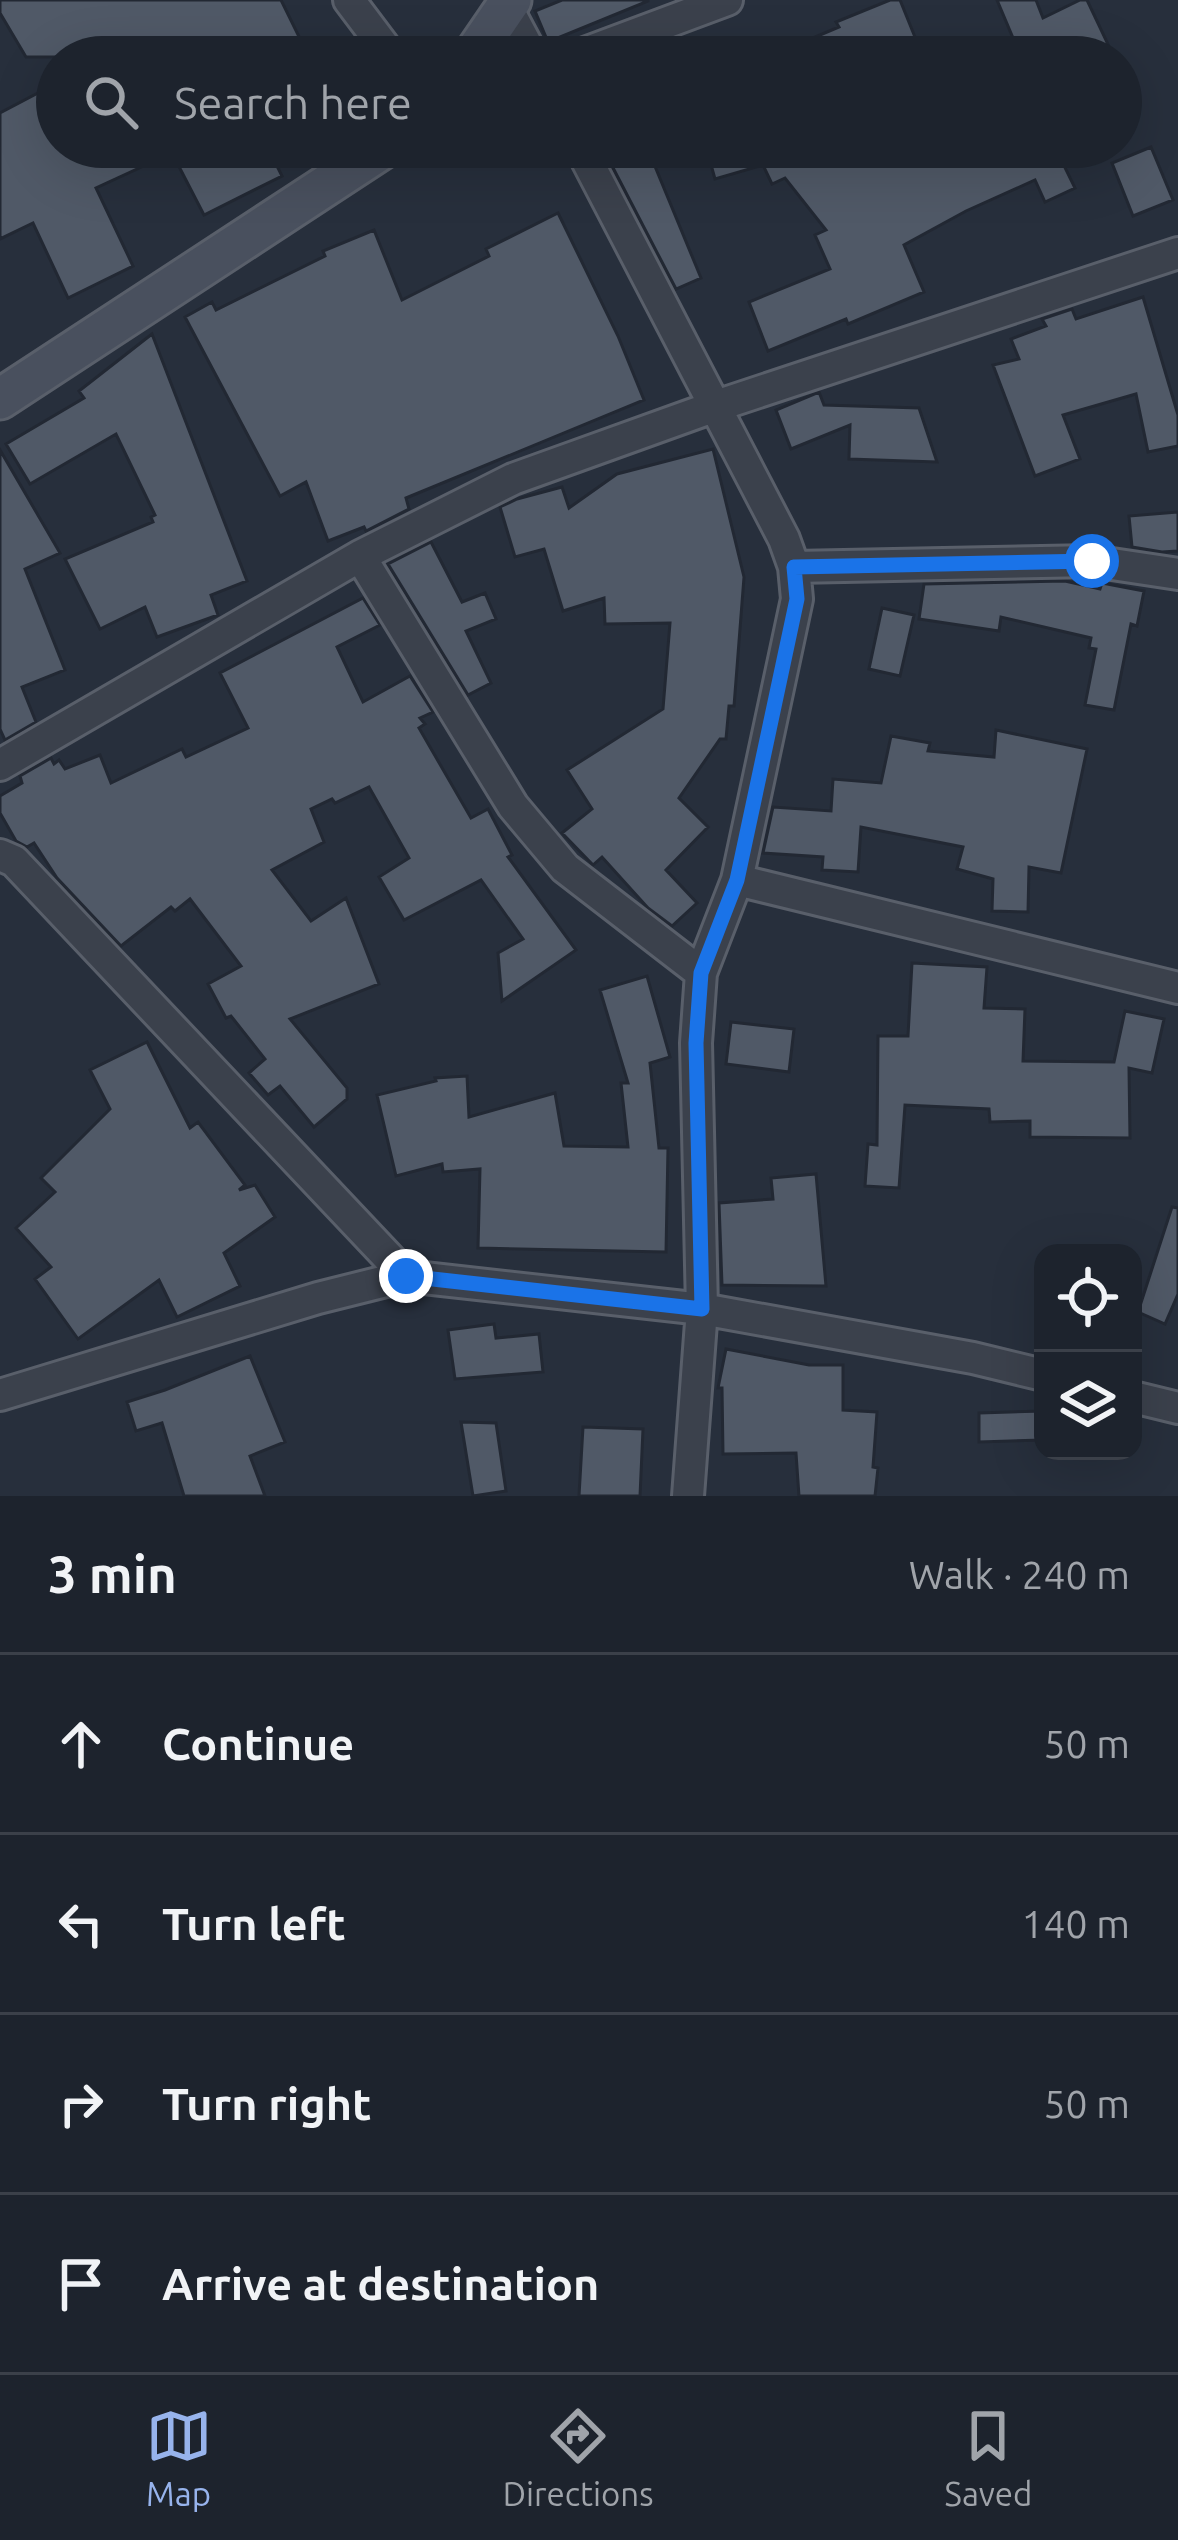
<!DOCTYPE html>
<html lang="en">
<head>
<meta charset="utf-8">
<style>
  :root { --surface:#1d232d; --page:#2a2f39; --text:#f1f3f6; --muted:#a0a4aa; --line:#3b4049; --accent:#97b3ec }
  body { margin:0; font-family:Ubuntu,sans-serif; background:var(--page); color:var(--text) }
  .controls { position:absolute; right:36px; bottom:36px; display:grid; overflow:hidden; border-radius:24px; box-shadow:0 12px 48px #0002 }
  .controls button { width:108px; height:108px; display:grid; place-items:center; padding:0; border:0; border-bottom:3px solid var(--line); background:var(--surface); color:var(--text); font:60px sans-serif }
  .stop { position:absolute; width:36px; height:36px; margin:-27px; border:9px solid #1a73e8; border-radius:50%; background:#fff }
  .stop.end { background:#1a73e8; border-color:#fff; box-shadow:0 3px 12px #0008 }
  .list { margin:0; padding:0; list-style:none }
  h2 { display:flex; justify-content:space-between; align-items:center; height:156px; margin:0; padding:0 48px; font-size:51px }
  h2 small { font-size:39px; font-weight:400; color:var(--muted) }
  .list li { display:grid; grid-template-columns:78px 1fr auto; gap:36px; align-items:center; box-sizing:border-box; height:180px; padding:0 48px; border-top:3px solid var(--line) }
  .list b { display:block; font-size:45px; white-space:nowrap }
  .list em { font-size:39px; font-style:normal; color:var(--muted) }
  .icon { flex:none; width:66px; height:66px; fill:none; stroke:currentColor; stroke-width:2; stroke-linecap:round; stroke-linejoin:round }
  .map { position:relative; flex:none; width:1178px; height:1496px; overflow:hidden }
  .search { position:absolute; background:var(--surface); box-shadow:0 12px 48px #0002; left:36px; right:36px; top:36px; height:132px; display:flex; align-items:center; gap:30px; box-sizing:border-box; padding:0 42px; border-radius:66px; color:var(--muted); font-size:45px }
  .sheet { height:876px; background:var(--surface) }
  nav { display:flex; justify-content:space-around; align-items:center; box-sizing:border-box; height:168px; border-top:3px solid var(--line); background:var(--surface); font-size:33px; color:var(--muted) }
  nav a { display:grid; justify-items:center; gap:6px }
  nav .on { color:var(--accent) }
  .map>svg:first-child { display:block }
</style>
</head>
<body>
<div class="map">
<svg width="1178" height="1496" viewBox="0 0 1178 1496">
  <rect width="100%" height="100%" fill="#272f3c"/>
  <path fill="#505967" stroke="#222833" stroke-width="3" d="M0,0H281L309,57H26L0,13Z
    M562,0H648V1L548,42L535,11Z
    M890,0H900L923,57H768L839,27L836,22Z
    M997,0H1036L1043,18L1080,0H1087L1114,57H1021Z
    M57,83V147H309L278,168L282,176L204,215L172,153L96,188L133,266L68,298L33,223L0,239V113Z
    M647,147L701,278L676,289L610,162Z
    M706,147H1055L1075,188L1045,202L1035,180L966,211L904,245L924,292L848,324L846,319L768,351L749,302L830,269L815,235L826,230L785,178L772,184L763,165L715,179Z
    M1151,147L1173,200L1133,216L1112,163Z
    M558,213L618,336L644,400L406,498L409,509L366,531L364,527L328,541L306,482L280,496L185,317L212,302L216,310L325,256L323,251L374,230L402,300L489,256L486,249Z
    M1143,297L1178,415V446L1148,452L1136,394L1063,415L1080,459L1035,476L993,365L1019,359L1011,339L1046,326L1042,319L1072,309L1076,319Z
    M152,334L247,581L211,595L218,615L157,637L145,607L100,629L65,559L153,522L151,517L155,515L116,434L30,484L6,444L84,398L79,391Z
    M819,392L824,405L919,408L937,462L849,459L850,425L791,449L776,410Z
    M713,449L744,577L734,706H729L726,739H720L679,798L708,827L666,870L697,903L672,926L648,908L602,857L593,865L562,833L592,809L567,770L663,709L670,623L605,624L604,598L563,611L544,549L515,557L500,507L517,499L562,487L569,508L617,474Z
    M0,450L60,553L25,569L65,670L22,687L36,722L5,740L0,729Z
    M1178,512V551L1162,552L1132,547L1129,516Z
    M431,542L462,602L485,593L496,619L466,631L491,683L468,695L388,564Z
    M1065,581L1100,589L1102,583L1144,591L1137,626L1131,624L1114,710L1085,705L1096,649L1089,648L1091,638L1001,617L999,631L919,619L924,584Z
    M363,598L380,625L337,647L363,702L410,676L433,712L420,718L425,724L419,728L471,818L488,809L512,855L508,857L576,950L502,1001L498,953L523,939L481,880L404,920L379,877L409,858L369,787L335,803L332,799L311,809L324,842L272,870L311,921L346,898L379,984L290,1019L347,1088V1099L314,1127L280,1086L268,1095L249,1073L265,1059L231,1016L226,1018L208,984L241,966L190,899L175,911L171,907L121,946L57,878L34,843L27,847L16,841L0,813V796L22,783L20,776L51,758L54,764L59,760L65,769L100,755L111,783L182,749L186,757L248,728L220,673Z
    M882,608L914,615L900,676L869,669Z
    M996,730L1087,749L1061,873L1029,867L1028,912L992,911L993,879L957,869L963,847L861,827L858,872L822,870L823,857L763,853L773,807L831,811L833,779L881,783L891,736L930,743L928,751L994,757Z
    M912,963L987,967L984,1008L1025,1009L1023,1061L1114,1062L1125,1011L1164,1019L1152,1073L1129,1068L1130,1138L1030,1137V1121L990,1122L989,1109L905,1105L899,1188L865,1186L868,1144L877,1145L878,1036H908Z
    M647,976L670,1057L650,1063L659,1148H668L666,1252L478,1248L480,1169L443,1172L442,1164L396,1176L377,1095L436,1081L435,1078L467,1076L469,1117L555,1093L564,1146L628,1147L621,1083H628L600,990Z
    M731,1022L794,1029L789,1072L726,1064Z
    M147,1042L190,1128L198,1122L245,1185L239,1190L255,1185L275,1217L224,1253L240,1286L177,1317L159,1280L78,1339L35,1279L51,1267L16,1228L55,1192L41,1178L110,1109L90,1070Z
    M816,1174L826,1286L722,1285L719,1203L773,1199L771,1178Z
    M1172,1207L1178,1208V1294L1165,1324L1138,1312Z
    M494,1324L496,1338L539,1334L543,1372L455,1379L448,1330Z
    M726,1349L809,1365H843V1410L877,1412L873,1467L878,1468L875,1496H799L796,1453L723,1454L722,1388H718Z
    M250,1356L285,1442L250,1456L265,1496H184L162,1423L136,1431L127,1402L165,1390Z
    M1043,1411V1440L979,1442V1413Z
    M461,1422L496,1423L506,1491L473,1496Z
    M583,1427L643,1429L640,1496H579Z"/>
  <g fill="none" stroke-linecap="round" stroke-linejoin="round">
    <defs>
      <path id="street" d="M349,0L392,57
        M506,6L533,57
        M574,57L727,0
        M580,147L784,539L794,567L797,599L737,880L701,973L696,1043L702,1309L688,1496
        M360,556L513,806L565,868L701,973
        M794,567L1092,561L1178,574
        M0,765L360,556L513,479L713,407L1178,253
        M0,855L14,861L406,1276
        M737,880L1178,988
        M0,1395L318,1298L406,1276L702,1309L973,1358L1043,1375
        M1133,1397L1178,1408"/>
      <path id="secondary" d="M472,57L511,0
        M0,399L385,147"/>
    </defs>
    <use href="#street" stroke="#595f6a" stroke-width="36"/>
    <use href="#secondary" stroke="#595f6a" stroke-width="45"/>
    <use href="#street" stroke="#3b414c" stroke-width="30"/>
    <use href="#secondary" stroke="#49505e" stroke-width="39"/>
  </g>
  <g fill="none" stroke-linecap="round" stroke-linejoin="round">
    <path stroke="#1a73e8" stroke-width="15" d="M406,1276L702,1309L696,1043L701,973L737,880L797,599L794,567L1092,561"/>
  </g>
</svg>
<div class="controls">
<button><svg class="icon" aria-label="locate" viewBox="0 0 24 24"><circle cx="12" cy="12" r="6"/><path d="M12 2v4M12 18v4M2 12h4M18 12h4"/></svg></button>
<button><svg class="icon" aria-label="layers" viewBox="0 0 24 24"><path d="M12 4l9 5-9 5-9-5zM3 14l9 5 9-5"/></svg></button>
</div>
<div class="stop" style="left:1092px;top:561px"></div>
<div class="stop end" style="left:406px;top:1276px"></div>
<div class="search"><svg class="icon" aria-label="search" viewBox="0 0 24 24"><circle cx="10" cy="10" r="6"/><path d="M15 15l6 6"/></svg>Search here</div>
</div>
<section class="sheet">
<h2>3 min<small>Walk · 240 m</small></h2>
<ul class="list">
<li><svg class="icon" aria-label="ahead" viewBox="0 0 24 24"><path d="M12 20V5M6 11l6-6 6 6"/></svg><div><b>Continue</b></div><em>50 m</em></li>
<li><svg class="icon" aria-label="left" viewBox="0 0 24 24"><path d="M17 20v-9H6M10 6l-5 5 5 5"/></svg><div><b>Turn left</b></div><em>140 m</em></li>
<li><svg class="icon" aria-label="right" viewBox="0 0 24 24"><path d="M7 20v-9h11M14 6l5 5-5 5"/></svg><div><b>Turn right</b></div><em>50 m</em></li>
<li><svg class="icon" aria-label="arrive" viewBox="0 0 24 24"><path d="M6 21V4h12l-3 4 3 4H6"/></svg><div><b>Arrive at destination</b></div></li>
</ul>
</section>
<nav>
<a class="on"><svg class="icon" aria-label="map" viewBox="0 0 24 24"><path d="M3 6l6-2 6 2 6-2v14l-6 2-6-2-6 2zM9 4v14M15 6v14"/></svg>Map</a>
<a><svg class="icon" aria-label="directions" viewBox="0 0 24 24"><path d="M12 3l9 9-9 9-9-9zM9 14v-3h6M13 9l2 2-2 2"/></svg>Directions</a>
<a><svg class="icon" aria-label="saved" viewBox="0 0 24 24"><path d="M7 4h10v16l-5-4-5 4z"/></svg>Saved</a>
</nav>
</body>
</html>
